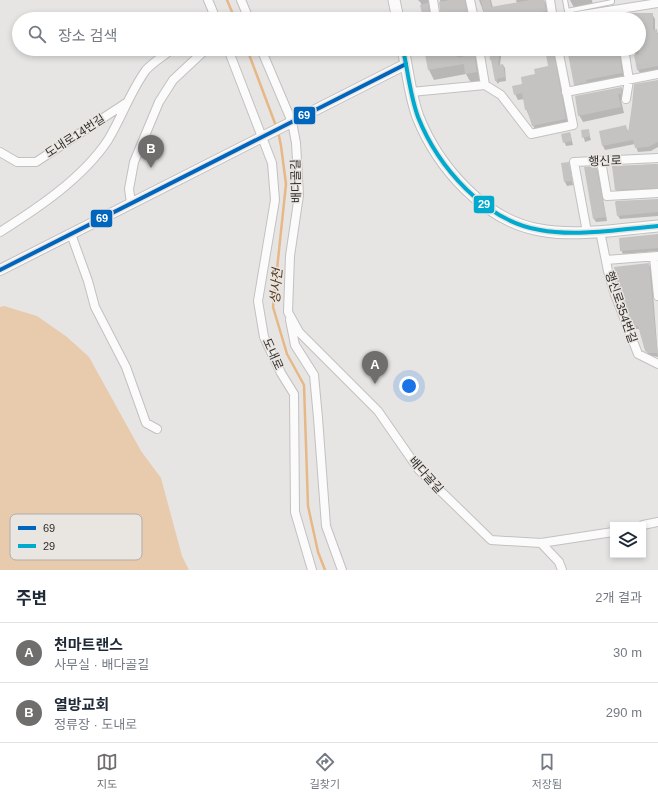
<!DOCTYPE html>
<html lang="ko">
<head>
<meta charset="utf-8">
<style>
  :root { --surface:#fff; --page:#f2f2f3; --text:#1f2937; --muted:#747a83; --line:#e0e1e3; --accent:#6f6e6c }
  body { margin:0; font-family:Helvetica,"Noto Sans KR",sans-serif; background:var(--page); color:var(--text) }
  .controls { position:absolute; right:12px; bottom:12px; display:grid; overflow:hidden; border-radius:0px; box-shadow:0 2px 6px #0003 }
  .controls button { width:36px; height:36px; display:grid; place-items:center; padding:0; border:0; border-bottom:1px solid var(--line); background:var(--surface); color:var(--text); font:20px sans-serif }
  .you { position:absolute; left:409px; top:386px; width:14px; height:14px; margin:-10px; border:3px solid #fff; border-radius:50%; background:#1a73e8; box-shadow:0 0 0 6px #1a73e833 }
  .badge { display:grid; place-items:center; width:26px; height:26px; border-radius:50%; background:var(--accent); color:#fff; font-size:13px; font-weight:700 }
  .pin { position:absolute; translate:-50% -33px; filter:drop-shadow(0 1px 2px #0008) }
  .pin::after { content:''; position:absolute; top:21px; width:14px; height:12px; background:inherit; clip-path:polygon(0 0,100% 0,50% 100%) }
  .list { margin:0; padding:0; list-style:none }
  h2 { display:flex; justify-content:space-between; align-items:center; height:52px; margin:0; padding:0 16px; font-size:17px }
  h2 small { font-size:13px; font-weight:400; color:var(--muted) }
  .list li { display:grid; grid-template-columns:26px 1fr auto; gap:12px; align-items:center; box-sizing:border-box; height:60px; padding:0 16px; border-top:1px solid var(--line) }
  .list b { display:block; font-size:15px; white-space:nowrap }
  .list p { margin:0; font-size:13px; white-space:nowrap; color:var(--muted) }
  .list em { font-size:13px; font-style:normal; color:var(--muted) }
  .icon { flex:none; width:22px; height:22px; fill:none; stroke:currentColor; stroke-width:2; stroke-linecap:round; stroke-linejoin:round }
  .map { position:relative; flex:none; width:658px; height:570px; overflow:hidden }
  .search { position:absolute; background:var(--surface); box-shadow:0 2px 6px #0003; left:12px; right:12px; top:12px; height:44px; display:flex; align-items:center; gap:10px; box-sizing:border-box; padding:0 14px; border-radius:22px; color:var(--muted); font-size:15px }
  .sheet { height:172px; background:var(--surface) }
  nav { display:flex; justify-content:space-around; align-items:center; box-sizing:border-box; height:56px; border-top:1px solid var(--line); background:var(--surface); font-size:11px; color:var(--muted) }
  nav a { display:grid; justify-items:center; gap:2px }
  nav .on { color:var(--accent) }
  .map>svg:first-child { display:block }
</style>
</head>
<body>
<div class="map">
<svg width="658" height="570" viewBox="0 0 658 570">
  <rect width="100%" height="100%" fill="#e7e5e3"/>
  <path fill="#e8caad" d="M4,306L37,316L67,337L89,357L141,451L161,478L182,556L189,570H0V307Z"/>
  <path fill="#0003" d="M418,0H430L433,19H424L421,3Z
    M440,0H467L470,19H443Z
    M479,0H491L493,8L517,3L516,0H544L546,4L548,16L532,19H486Z
    M570,0H592L595,19H580Z
    M630,14H652L655,19V31L658,33V72L641,75L638,70L635,53L629,49H639V36L647,35L646,28H639V19H600Z
    M425,49H474L476,58L479,64L482,81L471,83L466,74L434,80L429,70Z
    M490,49H502L500,65H503L505,68L506,81L499,82L498,84L496,81Z
    M526,49H542L531,56Z
    M543,49H554L556,53L569,125L536,132L526,109L524,99L518,100L515,94L523,85L549,67L547,56Z
    M568,49H626L621,55L625,78L578,90L575,85Z
    M658,80V147L651,151L638,152L635,144L605,150L603,146L600,132L625,126L629,132Z
    M622,88L625,94L624,100H621L624,113L583,122L579,115Z
    M588,130L591,140L585,142L582,131Z
    M570,133L573,145L566,146L562,135Z
    M568,163L570,167L573,185L567,186L565,182L562,164Z
    M658,164V191L618,193L616,190L613,167Z
    M596,167L598,171L607,221L596,222L594,219Z
    M658,199V216L620,219L618,216Z
    M658,235V251L623,254L621,250Z
    M648,264L651,267L658,357L648,355L640,329H636L634,326Z"/>
  <g fill="none" stroke-linecap="round" stroke-linejoin="round">
    <path stroke="#e6b887" stroke-width="2.5" d="M227,0L235,19
      M247,49L276,126
      M278,131L281,146L286,184L273,307L287,354L304,385L308,506L318,552L325,570"/>
  </g>
  <path fill="#c5c3c2" d="M450,0H465L468,19H441L439,2Z
    M481,0H490L491,7L530,0H544L546,11L501,19H485Z
    M428,3L430,19H423L420,5Z
    M630,13H653V30L657,29L658,37V66L637,70L634,55L639,54V35L646,34L644,23H639V19H610V16Z
    M424,49H455L456,57L458,56L459,58L474,53L477,72L465,74L464,64L428,70Z
    M489,49H500L498,65L503,64L505,77L497,79V81H495L491,60H490Z
    M545,49H553L566,119L532,126L527,109L525,110L522,93L514,95L512,86L522,84L521,77L535,74L534,69L548,66Z
    M567,49H619L622,73L586,80L587,82L574,85Z
    M658,80V142L648,147L635,148L633,140L602,146L599,131L626,125L628,133L632,105L634,84Z
    M622,87L621,94H618L621,107L578,116L575,96Z
    M589,129L590,136L582,138L581,130Z
    M570,132L572,141L563,143L561,134Z
    M569,162L572,181L564,182L561,163Z
    M658,164V188L615,190L612,166Z
    M596,166L606,217L593,219L584,167Z
    M658,199V212L617,216L615,202L616,201Z
    M658,234V248L620,251L619,238Z
    M649,263L656,339L658,353H648L645,351L638,326H633L619,290L614,267Z"/>
  <g fill="none" stroke-linecap="round" stroke-linejoin="round">
    <defs>
      <path id="service" d="M565,0L567,11L612,2V0"/>
      <path id="minor" d="M208,0L216,19
        M241,0L249,19
        M433,0L436,19
        M470,0L474,19
        M550,0L553,19
        M557,19L658,3
        M228,49L272,163L275,200L258,301L264,337L281,373L294,394L295,512L312,570
        M261,49L292,122L296,143L299,195L290,256L288,312L299,332L378,411L419,470L491,540L541,543L613,532
        M479,49L485,85
        M624,49L629,80L626,99
        M411,92L485,85L501,95L531,134L573,125L558,49
        M566,92L658,74
        M0,152L17,162H36L126,103
        M601,161L607,196L658,193
        M131,203L129,189L134,162L159,102L173,80L204,51L208,49
        M600,231L608,271L614,292L638,354L658,364
        M0,232C38,208 83,178 108,140C122,117 130,92 146,70C153,62 164,56 172,49
        M587,232L574,162L658,158
        M71,234L88,281L95,307L126,367L146,423L157,429
        M654,257L658,296
        M606,260L658,256
        M290,320L295,345L314,375L318,418L326,526L342,570
        M643,525L658,522
        M541,543L559,562L562,570"/>
      <path id="tertiary" d="M0,270L406,64"/>
      <path id="secondary" d="M394,0L398,19
        M403,49C408,72 410,95 418,117C438,167 485,221 540,230C576,237 622,229 658,226"/>
    </defs>
    <use href="#service" stroke="#c3c1c0" stroke-width="6"/>
    <use href="#minor" stroke="#c3c1c0" stroke-width="10"/>
    <use href="#tertiary" stroke="#c3c1c0" stroke-width="12"/>
    <use href="#secondary" stroke="#c3c1c0" stroke-width="13"/>
    <use href="#service" stroke="#fbfbfb" stroke-width="4"/>
    <use href="#minor" stroke="#fbfbfb" stroke-width="8"/>
    <use href="#tertiary" stroke="#fbfbfb" stroke-width="10"/>
    <use href="#secondary" stroke="#fbfbfb" stroke-width="11"/>
    <defs>
      <path id="bus-1" d="M0,270L406,64"/>
      <path id="bus-2" d="M403,49C408,72 410,95 418,117C438,167 485,221 540,230C576,237 622,229 658,226"/>
    </defs>
    <use href="#bus-1" stroke="#e9e5e1" stroke-width="7"/>
    <use href="#bus-2" stroke="#e9e5e1" stroke-width="7"/>
    <use href="#bus-1" stroke="#0065bd" stroke-width="4"/>
    <use href="#bus-2" stroke="#00a9ce" stroke-width="4"/>
  </g>
  <g text-anchor="middle" dominant-baseline="central" stroke-width="3" stroke-linejoin="round" paint-order="stroke">
    <g font-size="12" fill="#2f2e2c" stroke="#e9e5e1">
      <text transform="translate(75 136) rotate(-33)">도내로14번길</text>
      <text transform="translate(605 161) rotate(-2)">행신로</text>
      <text transform="translate(296 181) rotate(-91)">배다골길</text>
      <text transform="translate(621 307) rotate(71)">행신로354번길</text>
      <text transform="translate(273 354) rotate(66)">도내로</text>
      <text transform="translate(426 475) rotate(48)">배다골길</text>
    </g>
    <g font-size="13" font-style="italic" fill="#513518" stroke="#e9e5e1">
      <text transform="translate(276 286) rotate(-85)">성사천</text>
    </g>
  </g>
  <rect x="10" y="514" width="132" height="46" rx="6" fill="#e9e5e1" stroke="#b1aeab" stroke-width="1"/>
  <rect x="18" y="526" width="18" height="4" fill="#0065bd"/>
  <rect x="18" y="544" width="18" height="4" fill="#00a9ce"/>
  <g font-size="11" fill="#2f2e2c">
    <text x="43" y="532">69</text>
    <text x="43" y="550">29</text>
  </g>
  <g stroke="#e9e5e1" stroke-width="1.5">
    <rect x="293" y="106" width="23" height="19" rx="4" fill="#0065bd"/>
    <rect x="473" y="195" width="22" height="19" rx="4" fill="#00a9ce"/>
    <rect x="90" y="209" width="23" height="19" rx="4" fill="#0065bd"/>
  </g>
  <g font-size="11" text-anchor="middle" font-weight="bold" fill="#fff">
    <text x="304" y="119">69</text>
    <text x="484" y="208">29</text>
    <text x="102" y="222">69</text>
  </g>
</svg>
<div class="controls">
<button><svg class="icon" aria-label="layers" viewBox="0 0 24 24"><path d="M12 4l9 5-9 5-9-5zM3 14l9 5 9-5"/></svg></button>
</div>
<div class="you"></div>
<div class="pin badge" style="left:375px;top:384px">A</div>
<div class="pin badge" style="left:151px;top:168px">B</div>
<div class="search"><svg class="icon" aria-label="search" viewBox="0 0 24 24"><circle cx="10" cy="10" r="6"/><path d="M15 15l6 6"/></svg>장소 검색</div>
</div>
<section class="sheet">
<h2>주변<small>2개 결과</small></h2>
<ul class="list">
<li><span class="badge">A</span><div><b>천마트랜스</b><p>사무실 · 배다골길</p></div><em>30 m</em></li>
<li><span class="badge">B</span><div><b>열방교회</b><p>정류장 · 도내로</p></div><em>290 m</em></li>
</ul>
</section>
<nav>
<a class="on"><svg class="icon" aria-label="map" viewBox="0 0 24 24"><path d="M3 6l6-2 6 2 6-2v14l-6 2-6-2-6 2zM9 4v14M15 6v14"/></svg>지도</a>
<a><svg class="icon" aria-label="directions" viewBox="0 0 24 24"><path d="M12 3l9 9-9 9-9-9zM9 14v-3h6M13 9l2 2-2 2"/></svg>길찾기</a>
<a><svg class="icon" aria-label="saved" viewBox="0 0 24 24"><path d="M7 4h10v16l-5-4-5 4z"/></svg>저장됨</a>
</nav>
</body>
</html>
